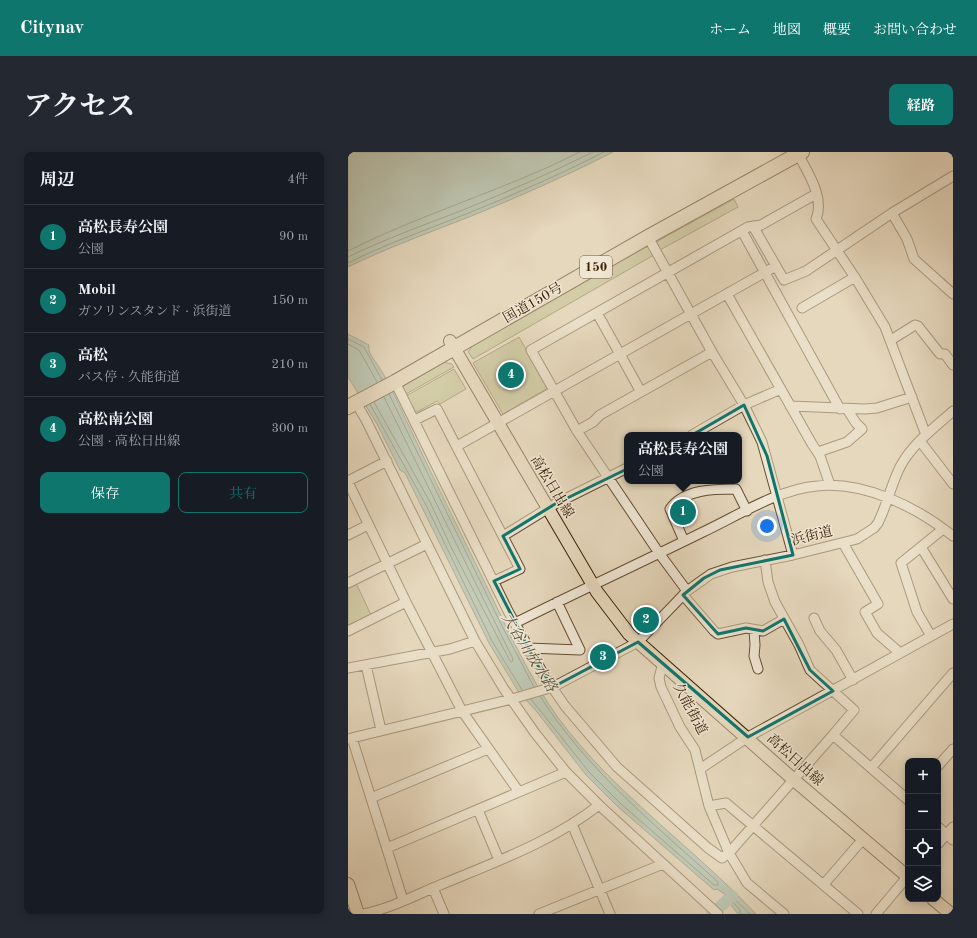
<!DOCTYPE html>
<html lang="ja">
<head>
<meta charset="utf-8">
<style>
  :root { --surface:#171b24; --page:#242831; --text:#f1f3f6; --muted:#9ea1a6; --line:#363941; --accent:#0f766e }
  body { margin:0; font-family:"Old Standard TT","Noto Serif JP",serif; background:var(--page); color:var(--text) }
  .controls { position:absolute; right:12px; bottom:12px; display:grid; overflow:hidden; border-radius:8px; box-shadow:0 2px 10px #0003 }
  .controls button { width:36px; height:36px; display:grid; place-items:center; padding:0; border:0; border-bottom:1px solid var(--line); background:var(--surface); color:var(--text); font:20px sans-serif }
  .you { position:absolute; left:419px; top:374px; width:14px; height:14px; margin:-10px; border:3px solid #fff; border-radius:50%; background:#1a73e8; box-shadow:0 0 0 6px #1a73e833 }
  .badge { display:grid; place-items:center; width:26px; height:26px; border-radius:50%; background:var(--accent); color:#fff; font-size:13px; font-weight:700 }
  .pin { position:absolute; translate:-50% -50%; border:2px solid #fff; box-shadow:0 1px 4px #0006 }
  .popup { position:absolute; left:276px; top:280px; width:118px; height:52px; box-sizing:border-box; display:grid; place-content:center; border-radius:8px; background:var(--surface); filter:drop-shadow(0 1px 3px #0005); font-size:13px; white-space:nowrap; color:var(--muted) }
  .popup b { font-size:15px; color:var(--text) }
  .popup::after { content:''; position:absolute; left:50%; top:100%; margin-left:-8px; border:8px solid transparent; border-top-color:var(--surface) }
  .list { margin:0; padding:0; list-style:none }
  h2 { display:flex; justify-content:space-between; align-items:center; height:52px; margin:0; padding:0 16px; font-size:17px }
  h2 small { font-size:13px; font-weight:400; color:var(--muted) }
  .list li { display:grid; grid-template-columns:26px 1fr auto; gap:12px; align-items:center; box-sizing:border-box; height:64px; padding:0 16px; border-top:1px solid var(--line) }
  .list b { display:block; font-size:15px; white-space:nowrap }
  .list p { margin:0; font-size:13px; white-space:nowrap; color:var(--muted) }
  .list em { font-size:13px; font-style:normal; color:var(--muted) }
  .actions { display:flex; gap:8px; padding:12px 16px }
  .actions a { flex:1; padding:9px 0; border:1px solid var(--accent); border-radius:8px; text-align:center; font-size:14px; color:var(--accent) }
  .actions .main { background:var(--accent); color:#fff }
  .icon { flex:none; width:22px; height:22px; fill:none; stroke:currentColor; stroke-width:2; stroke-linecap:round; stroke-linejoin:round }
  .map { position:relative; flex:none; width:605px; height:762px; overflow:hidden; border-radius:8px }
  header { display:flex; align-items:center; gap:24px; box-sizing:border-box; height:56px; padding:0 20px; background:var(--accent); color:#fff }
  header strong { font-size:19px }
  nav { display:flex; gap:22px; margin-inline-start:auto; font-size:14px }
  .intro { display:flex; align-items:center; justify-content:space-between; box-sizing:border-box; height:96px; padding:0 24px }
  h1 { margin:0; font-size:28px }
  .button { padding:10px 18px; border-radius:8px; background:var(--accent); color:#fff; font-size:14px; font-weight:700 }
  main { display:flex; gap:24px; padding:0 24px }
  aside { flex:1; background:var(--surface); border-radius:8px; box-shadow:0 2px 10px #0003 }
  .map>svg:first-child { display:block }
</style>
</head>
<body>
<header>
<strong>Citynav</strong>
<nav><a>ホーム</a><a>地図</a><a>概要</a><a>お問い合わせ</a></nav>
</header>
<div class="intro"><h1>アクセス</h1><a class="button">経路</a></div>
<main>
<aside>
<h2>周辺<small>4件</small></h2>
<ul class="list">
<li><span class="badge">1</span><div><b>高松長寿公園</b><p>公園</p></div><em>90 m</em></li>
<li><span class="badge">2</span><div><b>Mobil</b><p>ガソリンスタンド · 浜街道</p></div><em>150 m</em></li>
<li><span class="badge">3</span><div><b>高松</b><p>バス停 · 久能街道</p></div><em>210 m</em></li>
<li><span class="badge">4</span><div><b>高松南公園</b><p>公園 · 高松日出線</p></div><em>300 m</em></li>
</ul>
<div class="actions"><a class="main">保存</a><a>共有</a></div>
</aside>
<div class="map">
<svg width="605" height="762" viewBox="0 0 605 762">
  <rect width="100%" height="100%" fill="#e6d8bd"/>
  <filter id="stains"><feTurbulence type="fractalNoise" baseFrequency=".005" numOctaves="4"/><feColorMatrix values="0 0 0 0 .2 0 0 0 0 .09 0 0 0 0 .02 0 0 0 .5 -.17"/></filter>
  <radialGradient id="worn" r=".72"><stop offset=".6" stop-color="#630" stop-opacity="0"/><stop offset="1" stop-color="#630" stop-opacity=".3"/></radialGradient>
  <path fill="#bbbd8d" stroke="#7a6e47" d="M386,47L390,55L312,98L309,92L310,89Z
    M297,95H300L306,103L125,207L120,200L124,194Z
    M171,185L200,236L155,262L125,211Z
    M95,210L104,212L106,215L58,242L53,233Z
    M106,217L118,237L92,252L89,249L69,260H67L58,244Z
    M339,347L346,362L329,371L326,354Z
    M8,431L23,463L0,475V435Z"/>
  <path fill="#96baaf" stroke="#717c69" d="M0,0H265C218,24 170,45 121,65C80,81 39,96 0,115Z
    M0,182L21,193C19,201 27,208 31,215C43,233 51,254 61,274C86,328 113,381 139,435C161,480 182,527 211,567C267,642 345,695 408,762H390L382,752L376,749L378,743L369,737L366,738L269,654L238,623L189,560L170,539L141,491L57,321L52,318L29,272L0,225Z"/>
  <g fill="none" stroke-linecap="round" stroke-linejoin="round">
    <path stroke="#686c58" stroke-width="1" d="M0,99C75,61 157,38 232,0
      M0,105C37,87 76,73 115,58C159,40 203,21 245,0
      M0,111C38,92 78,78 118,62C165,43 211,23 256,0
      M0,187L16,195L34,228
      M0,192L11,198L29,230
      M41,242L153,472L186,535
      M26,250L82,350L104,397L162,509L164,510L165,507L36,245
      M22,252L78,353L144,489L174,538
      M183,547L241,620L272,651L366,733H370V730C306,672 239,618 192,544
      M392,762V758L382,747L383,744L402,762"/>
    <path stroke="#96baaf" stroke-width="12" d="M364,762L384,744"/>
    <defs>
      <path id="minor" d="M450,2C460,21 477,46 468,67L508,127L537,175L578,283
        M544,61L559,87L566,107L605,142
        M405,74L436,128L458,119L544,61L605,24
        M394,79L492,257
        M300,85L364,200L396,253L414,290L445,403
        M379,142L464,292L472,304L482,333
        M454,156L507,125
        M249,161L293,240
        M543,188L567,173L570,174L592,202H597L605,213
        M364,200L252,263L245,270L229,279L183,198L400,75L413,73L468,42
        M47,230L160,459L197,525L217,554L269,615L360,696L374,706L381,701L485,583L560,648
        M8,251L18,268L127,489L156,537L187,581L218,620L251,653L370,762
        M442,254L517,257L529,256L564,245
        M67,268L89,257L172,417L146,429
        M229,279L311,401L339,439
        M344,283L396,253L433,237
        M572,289L605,332
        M109,294L428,114
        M470,300L499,290L514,277L508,271L499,257
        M0,329L39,309
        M0,330L58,450L114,559L171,640
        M0,383L20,373
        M155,384L207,352L279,316
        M336,389L322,357C336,337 366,337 388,337L399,359
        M495,391L530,452L517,460L529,481L552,501
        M573,395L605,447
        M417,408L420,430L427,450L451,493L462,518L506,558L485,583
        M0,431L79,392
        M335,443L366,479L370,482L398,476L415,479L436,467
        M466,466L472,479L488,498L505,528
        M167,471C229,440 292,411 355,380C389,364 431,337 469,334C516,329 569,355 605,384
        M406,478L407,493L406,504L410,517
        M0,479L58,450
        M583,484L569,460L553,411L595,377
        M180,496L232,498L209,450
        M315,511L311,526L313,535L332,575L347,598L361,654L381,701L399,731L436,762
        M18,513L33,578
        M0,516L102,497L127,489
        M4,586L55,748
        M0,587L164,547L205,535L290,490L339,439L363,422L384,415L445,403L509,387L526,376L530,371C539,353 543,333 552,315C564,292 586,276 605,259
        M590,614L605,597
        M523,616L605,521
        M352,617L400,585L605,472
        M23,646L140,597
        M361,654L378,651L510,762
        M130,658L151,708
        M224,672L262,762
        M590,675L605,688
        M590,692L605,675
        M39,696L218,620
        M476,732L515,687
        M85,736L96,762
        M15,762C41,757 68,743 92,733C147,710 204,690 251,653
        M191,762L315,712
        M528,762L560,724"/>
      <path id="major" d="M102,189L249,440L281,482L446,628L560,725
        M0,732L10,762
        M585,747L603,762"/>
      <path id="highway" d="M0,255L47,230L300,85L454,0"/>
    </defs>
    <use href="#minor" stroke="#654d30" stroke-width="11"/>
    <use href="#major" stroke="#3a1f01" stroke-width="14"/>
    <use href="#highway" stroke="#3a1f01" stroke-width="16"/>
    <use href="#minor" stroke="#efe6d4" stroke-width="9"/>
    <use href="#major" stroke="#e6d8bd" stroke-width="12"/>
    <use href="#highway" stroke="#e6d8bd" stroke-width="14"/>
  </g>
  <path d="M0 0H605V762H0ZM396,253L419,304L445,403L372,418L356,426L335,443L370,482L398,476L415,479L436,467L462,518L485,539L400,585L290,490L205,535L187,509L146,429L172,417L155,384L207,352L320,297Z" fill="#e6d8bd" fill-opacity=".55" fill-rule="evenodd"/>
  <path fill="none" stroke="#0f766e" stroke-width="3" stroke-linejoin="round" d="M396,253L419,304L445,403L372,418L356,426L335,443L370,482L398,476L415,479L436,467L462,518L485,539L400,585L290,490L205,535L187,509L146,429L172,417L155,384L207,352L320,297Z"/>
  <g text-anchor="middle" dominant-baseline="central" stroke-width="3" stroke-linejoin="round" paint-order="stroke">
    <rect fill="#efe6d4" stroke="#705b40" stroke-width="1" x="232" y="104" width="32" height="22" rx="3"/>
    <g font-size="13" font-weight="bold" fill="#3a1f01">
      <text x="248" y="115">150</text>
    </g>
    <g font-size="14" fill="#3a1f01" stroke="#efe6d4">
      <text transform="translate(185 151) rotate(-30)">国道150号</text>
      <text transform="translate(204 335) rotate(59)">高松日出線</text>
      <text transform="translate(464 384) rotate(-14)">浜街道</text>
      <text transform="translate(342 557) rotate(62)">久能街道</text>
      <text transform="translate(447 608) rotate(42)">高松日出線</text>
    </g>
    <g font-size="15" font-style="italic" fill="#564e35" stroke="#efe6d4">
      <text transform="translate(180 501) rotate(58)">大谷川放水路</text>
    </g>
  </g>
  <rect width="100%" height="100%" filter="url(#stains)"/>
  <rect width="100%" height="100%" fill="url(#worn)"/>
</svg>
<div class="controls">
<button>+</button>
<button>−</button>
<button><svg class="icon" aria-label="locate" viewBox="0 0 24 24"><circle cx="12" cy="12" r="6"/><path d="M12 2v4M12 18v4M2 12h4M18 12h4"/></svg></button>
<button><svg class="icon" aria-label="layers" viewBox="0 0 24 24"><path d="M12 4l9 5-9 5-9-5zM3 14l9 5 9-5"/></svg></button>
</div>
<div class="you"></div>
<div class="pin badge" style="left:335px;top:360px">1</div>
<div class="popup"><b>高松長寿公園</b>公園</div>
<div class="pin badge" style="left:298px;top:468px">2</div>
<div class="pin badge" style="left:255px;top:505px">3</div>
<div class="pin badge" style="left:163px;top:223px">4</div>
</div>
</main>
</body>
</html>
